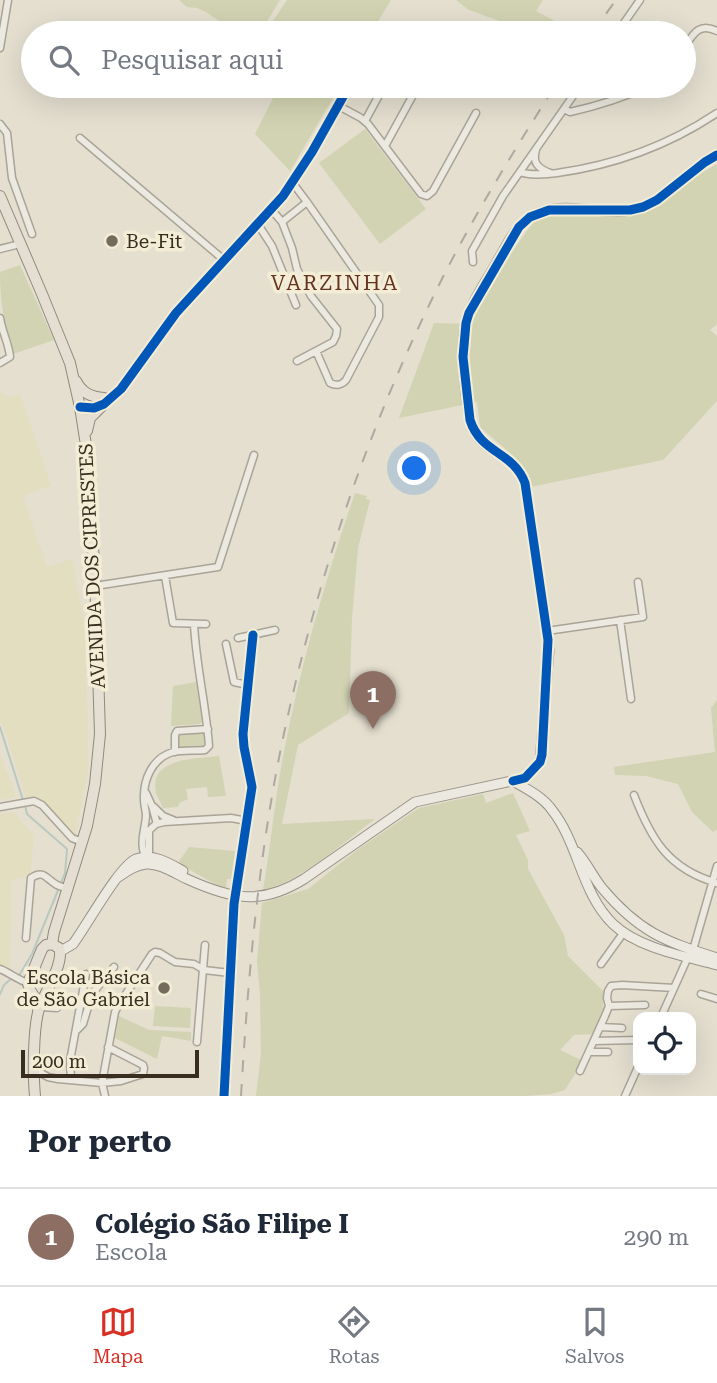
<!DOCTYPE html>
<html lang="pt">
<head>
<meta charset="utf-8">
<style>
  :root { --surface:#fff; --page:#f6f6f7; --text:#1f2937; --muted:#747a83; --line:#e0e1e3; --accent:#d93025 }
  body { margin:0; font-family:"Roboto Serif",serif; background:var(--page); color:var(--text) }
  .controls { position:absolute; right:21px; bottom:21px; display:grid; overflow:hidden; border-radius:14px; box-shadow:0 7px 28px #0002 }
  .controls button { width:63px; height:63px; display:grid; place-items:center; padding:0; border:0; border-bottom:2px solid var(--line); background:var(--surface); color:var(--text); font:35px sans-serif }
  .scale { position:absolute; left:21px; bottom:18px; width:178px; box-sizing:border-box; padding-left:7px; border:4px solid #382d1f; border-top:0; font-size:19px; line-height:24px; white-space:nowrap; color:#382d1f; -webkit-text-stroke:5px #f4edd5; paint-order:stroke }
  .you { position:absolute; left:415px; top:469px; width:24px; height:24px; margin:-18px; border:5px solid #fff; border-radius:50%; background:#1a73e8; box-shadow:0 0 0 10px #1a73e833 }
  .badge { display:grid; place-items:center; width:46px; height:46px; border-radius:50%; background:var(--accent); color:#fff; font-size:23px; font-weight:700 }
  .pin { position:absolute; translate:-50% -58px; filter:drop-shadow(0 2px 4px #0008) }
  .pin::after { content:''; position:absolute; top:37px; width:24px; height:21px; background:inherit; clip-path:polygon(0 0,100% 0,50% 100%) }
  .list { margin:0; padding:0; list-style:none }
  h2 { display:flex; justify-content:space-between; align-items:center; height:91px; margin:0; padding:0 28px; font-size:30px }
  h2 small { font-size:23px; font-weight:400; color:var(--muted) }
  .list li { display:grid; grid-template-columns:46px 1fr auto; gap:21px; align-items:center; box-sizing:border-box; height:98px; padding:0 28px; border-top:2px solid var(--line) }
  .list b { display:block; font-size:26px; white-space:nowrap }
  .list p { margin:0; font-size:23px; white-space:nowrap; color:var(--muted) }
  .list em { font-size:23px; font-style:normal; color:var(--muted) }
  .icon { flex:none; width:38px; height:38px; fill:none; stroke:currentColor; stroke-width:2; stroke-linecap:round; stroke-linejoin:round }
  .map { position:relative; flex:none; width:717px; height:1096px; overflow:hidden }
  .search { position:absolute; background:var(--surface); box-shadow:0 7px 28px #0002; left:21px; right:21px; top:21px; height:77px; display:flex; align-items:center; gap:18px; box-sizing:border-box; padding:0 24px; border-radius:38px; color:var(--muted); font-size:26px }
  .sheet { height:189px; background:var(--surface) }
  nav { display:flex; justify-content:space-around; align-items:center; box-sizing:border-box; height:98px; border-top:2px solid var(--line); background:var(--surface); font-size:19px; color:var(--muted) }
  nav a { display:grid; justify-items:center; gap:4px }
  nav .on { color:var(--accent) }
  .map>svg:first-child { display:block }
</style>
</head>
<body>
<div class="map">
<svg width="717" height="1096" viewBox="0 0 717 1096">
  <rect width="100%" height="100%" fill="#e4dfcf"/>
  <path fill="#e3dec0" d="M0,392L10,397L20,394L51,485L23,496L47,567L72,559L84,620L88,721V772L75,836L45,803L35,797L26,798L4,728L0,722Z
    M0,754L16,797L0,800Z
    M13,812L34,835L30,876L11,880L10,969L0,965V814Z"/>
  <path fill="#d1d3b2" d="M179,0H280L260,33H236L206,12L197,8L187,7Z
    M287,0H391L371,33H265Z
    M456,0H543L536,11L566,27L561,33H533L469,10Z
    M279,86H340L290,171L255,134Z
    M365,129L426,209L380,244L319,163Z
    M717,164V324L710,330L717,336V401L663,460L530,487L516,458L480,427L477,402L399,418L434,323L471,324L495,276L534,221L556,214L629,217L671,194L696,176Z
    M20,265L54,340L13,354C4,327 0,300 0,272Z
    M355,493L367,496L366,499L370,500L358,548L352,618L349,713L298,745L282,824L375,819C344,842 300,882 263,890C271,844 275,797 284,752C301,663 326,578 355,493Z
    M196,682L202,721L200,724L171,726L173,686Z
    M717,700V830L713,832L692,812L678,784L646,776L615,775L614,767L715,752L711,708Z
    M202,732L205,735L206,744L203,748L180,749L179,748L178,737L180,734Z
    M219,756L226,796L208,797L207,787L186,789L188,799L179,803L178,807L163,808C161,803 158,798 156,793C148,757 197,759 219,756Z
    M513,793L530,831L516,835L528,860V869L564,935L568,956L604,992L602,1019L592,1034L574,1035L560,1050L583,1061L565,1090L551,1094L524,1096H256L261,1054L260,994L257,962L262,903L308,889L357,850L419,808L483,794L486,803Z
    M189,847L235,851L231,879H227L226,888L220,887L178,863Z
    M155,1006L191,1008L190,1028L153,1026Z
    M119,1016L149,1030L191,1032V1041L162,1036L157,1059L115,1038Z"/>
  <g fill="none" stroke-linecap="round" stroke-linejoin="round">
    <path stroke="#b9c9c0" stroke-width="2" d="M0,727L23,800
      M17,975L20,974L32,954L65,873L67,849L27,814L25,805
      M0,994L4,985L12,978"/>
    <defs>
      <path id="street" d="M617,33L640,0
        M0,48L8,0
        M684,48C693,34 699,22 717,31
        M337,105L361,118L368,124L421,194L427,196L433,191L476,113
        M564,109L570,112C597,106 623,98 648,86
        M365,121L384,86
        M0,124L7,133L12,178L32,234
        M80,138L224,260
        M385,146L418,86
        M536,150C532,163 538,168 550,173
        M520,172C531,176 545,174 557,173C615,165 669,145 717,113
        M307,202L379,305V317L346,380C342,385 336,386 330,383L316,351
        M271,209L282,222L307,202L292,182
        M282,222L292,248L297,269L311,296L337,329L336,336L333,342L297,361
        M257,223L272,246L296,305
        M0,249L20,244
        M473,262L472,251L503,196L580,86
        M0,318C2,332 9,344 10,357L0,363
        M80,407L94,408L104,404L121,389L176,313L283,196L312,152L349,86
        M165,576L173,623L206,624
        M95,586L218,567L254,455
        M620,620L631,699
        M547,631L643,617L638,582
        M238,638L275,630
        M226,644L234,682L248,685
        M175,752V735L177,731L208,729
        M146,793L152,806L157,824
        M634,795C651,839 668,869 717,883
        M0,807L34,801L42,805L72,838L82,842
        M154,807L163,816L173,820
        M143,836L156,824L164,822L231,818L247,821
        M147,858C138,847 145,830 146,816C146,810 144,806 144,800C143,780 152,758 173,752C183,750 195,751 205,750L209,746C206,705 196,665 194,624
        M147,858L149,854V831
        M235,889C239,857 251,821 252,789C253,771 245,753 243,734L253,635
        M26,938L31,878C44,869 46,879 57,885C59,886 66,888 68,889
        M693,950L717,866
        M601,964L624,932
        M0,969C10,973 18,980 28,983
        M701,994L717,999
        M609,1006L645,1005
        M40,1007L57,1008
        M661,1017L688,957
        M600,1027L622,1028
        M77,1030L83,1024L92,994L114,967
        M594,1041L638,1040
        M197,1042L205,945
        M589,1052H608
        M34,1069L48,1077L58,1079L102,1083L121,1081L143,1074L144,1068L143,1065L108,1047
        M580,1071L605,1016L609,1006L607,998L608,991L611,986L622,985L674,988
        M71,1080L70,1061L86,974
        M105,1096L102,1083L115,1012L118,1006L152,954L155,952L160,953L175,962L194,964L204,970L230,973
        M224,1096L234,904
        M625,1096L638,1067"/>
      <path id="secondary" d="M513,781C527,789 543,797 552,810C579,844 581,893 613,924C638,948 684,956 717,965
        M577,852C587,863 593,877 602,888C639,932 664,941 717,958
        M117,878C126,872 135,865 146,864C160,863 174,873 187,879C231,899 261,906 304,879L415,802L525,778L540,762L549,651L525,483C513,452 482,454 472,426C465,406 461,348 465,326C470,303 487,281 498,260C505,249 511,234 521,225C527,218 535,214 544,211C573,202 616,219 644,207C671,195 690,168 717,155
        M61,951L73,944C86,927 119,866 136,859C153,853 169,863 183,871"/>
      <path id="primary" d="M0,196L42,294L70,363L80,407L86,445L95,576L100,734L95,784L87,826L54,932L52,944
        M76,381C82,393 91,397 104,398
        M87,431L90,418L104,404
        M38,1009C38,997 29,993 28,983L42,949L46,945L52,944
        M35,1096C33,1075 33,1028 39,1009C44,993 65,963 59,948L52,944"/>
    </defs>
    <use href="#street" stroke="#a9a497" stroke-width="9"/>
    <use href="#secondary" stroke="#999388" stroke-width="11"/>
    <use href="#primary" stroke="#8f897e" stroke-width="12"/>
    <use href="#street" stroke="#ece9e0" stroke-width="6"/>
    <use href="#secondary" stroke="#ece9e0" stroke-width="9"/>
    <use href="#primary" stroke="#e4dfd2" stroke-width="10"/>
    <path stroke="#aca9a0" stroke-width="2" stroke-dasharray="12 12" stroke-linecap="butt" d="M592,33L616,0
      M241,1096C248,978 258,859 282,743C316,580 370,420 446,271C479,207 517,146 555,86"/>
    <defs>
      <path id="street-bridge" d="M234,904L235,889"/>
    </defs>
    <use href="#street-bridge" stroke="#a9a497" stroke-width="9" stroke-linecap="butt"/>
    <use href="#street-bridge" stroke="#ece9e0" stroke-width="6"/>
    <defs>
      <path id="cycleway" d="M80,407L94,408L104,404L121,389L176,313L283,196L312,152L349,86
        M513,781L525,778L540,762L542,755L548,640L525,483C513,451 481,454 470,420L463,357L466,323L469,313L519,227L530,217L549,210H630L643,207L657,200L705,162L717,155
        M224,1096L234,904L252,787L244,747L243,734L253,635"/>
    </defs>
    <use href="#cycleway" stroke="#f4edd5" stroke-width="13"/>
    <use href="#cycleway" stroke="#0057b8" stroke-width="9"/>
  </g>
  <g fill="#746b5d" stroke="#f4edd5" stroke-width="2.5">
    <circle cx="112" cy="241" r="7"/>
    <circle cx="164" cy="988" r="7"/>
  </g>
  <g text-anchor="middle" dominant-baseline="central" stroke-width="7" stroke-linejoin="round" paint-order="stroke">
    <g font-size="19" fill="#382d1f" stroke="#f4edd5" text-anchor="start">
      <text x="126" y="241">Be-Fit</text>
      <text x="150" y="977" text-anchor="end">Escola Básica<tspan x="150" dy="22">de São Gabriel</tspan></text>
    </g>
    <g font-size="19" fill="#382d1f" stroke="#f4edd5">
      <text transform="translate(92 566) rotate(-93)">AVENIDA DOS CIPRESTES</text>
    </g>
    <g font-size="21" letter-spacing="2" fill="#633221" stroke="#f4edd5">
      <text x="335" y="283">VARZINHA</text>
    </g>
  </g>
</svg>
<div class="controls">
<button><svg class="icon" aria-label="locate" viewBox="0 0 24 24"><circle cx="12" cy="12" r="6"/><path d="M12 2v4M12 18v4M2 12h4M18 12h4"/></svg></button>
</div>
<div class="scale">200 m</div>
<div class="you"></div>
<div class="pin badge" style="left:373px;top:729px;background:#8d6e63">1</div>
<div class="search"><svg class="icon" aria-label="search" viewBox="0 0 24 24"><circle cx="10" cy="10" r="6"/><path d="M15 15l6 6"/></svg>Pesquisar aqui</div>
</div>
<section class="sheet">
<h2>Por perto<small></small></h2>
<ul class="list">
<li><span class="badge" style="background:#8d6e63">1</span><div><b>Colégio São Filipe I</b><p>Escola</p></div><em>290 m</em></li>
</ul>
</section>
<nav>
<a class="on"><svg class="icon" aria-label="map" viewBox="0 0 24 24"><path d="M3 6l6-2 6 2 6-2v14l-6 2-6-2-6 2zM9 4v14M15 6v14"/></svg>Mapa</a>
<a><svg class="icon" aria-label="directions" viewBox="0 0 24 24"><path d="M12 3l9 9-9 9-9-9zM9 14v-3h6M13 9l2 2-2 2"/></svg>Rotas</a>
<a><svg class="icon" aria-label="saved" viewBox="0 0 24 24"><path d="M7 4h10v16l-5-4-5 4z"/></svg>Salvos</a>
</nav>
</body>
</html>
